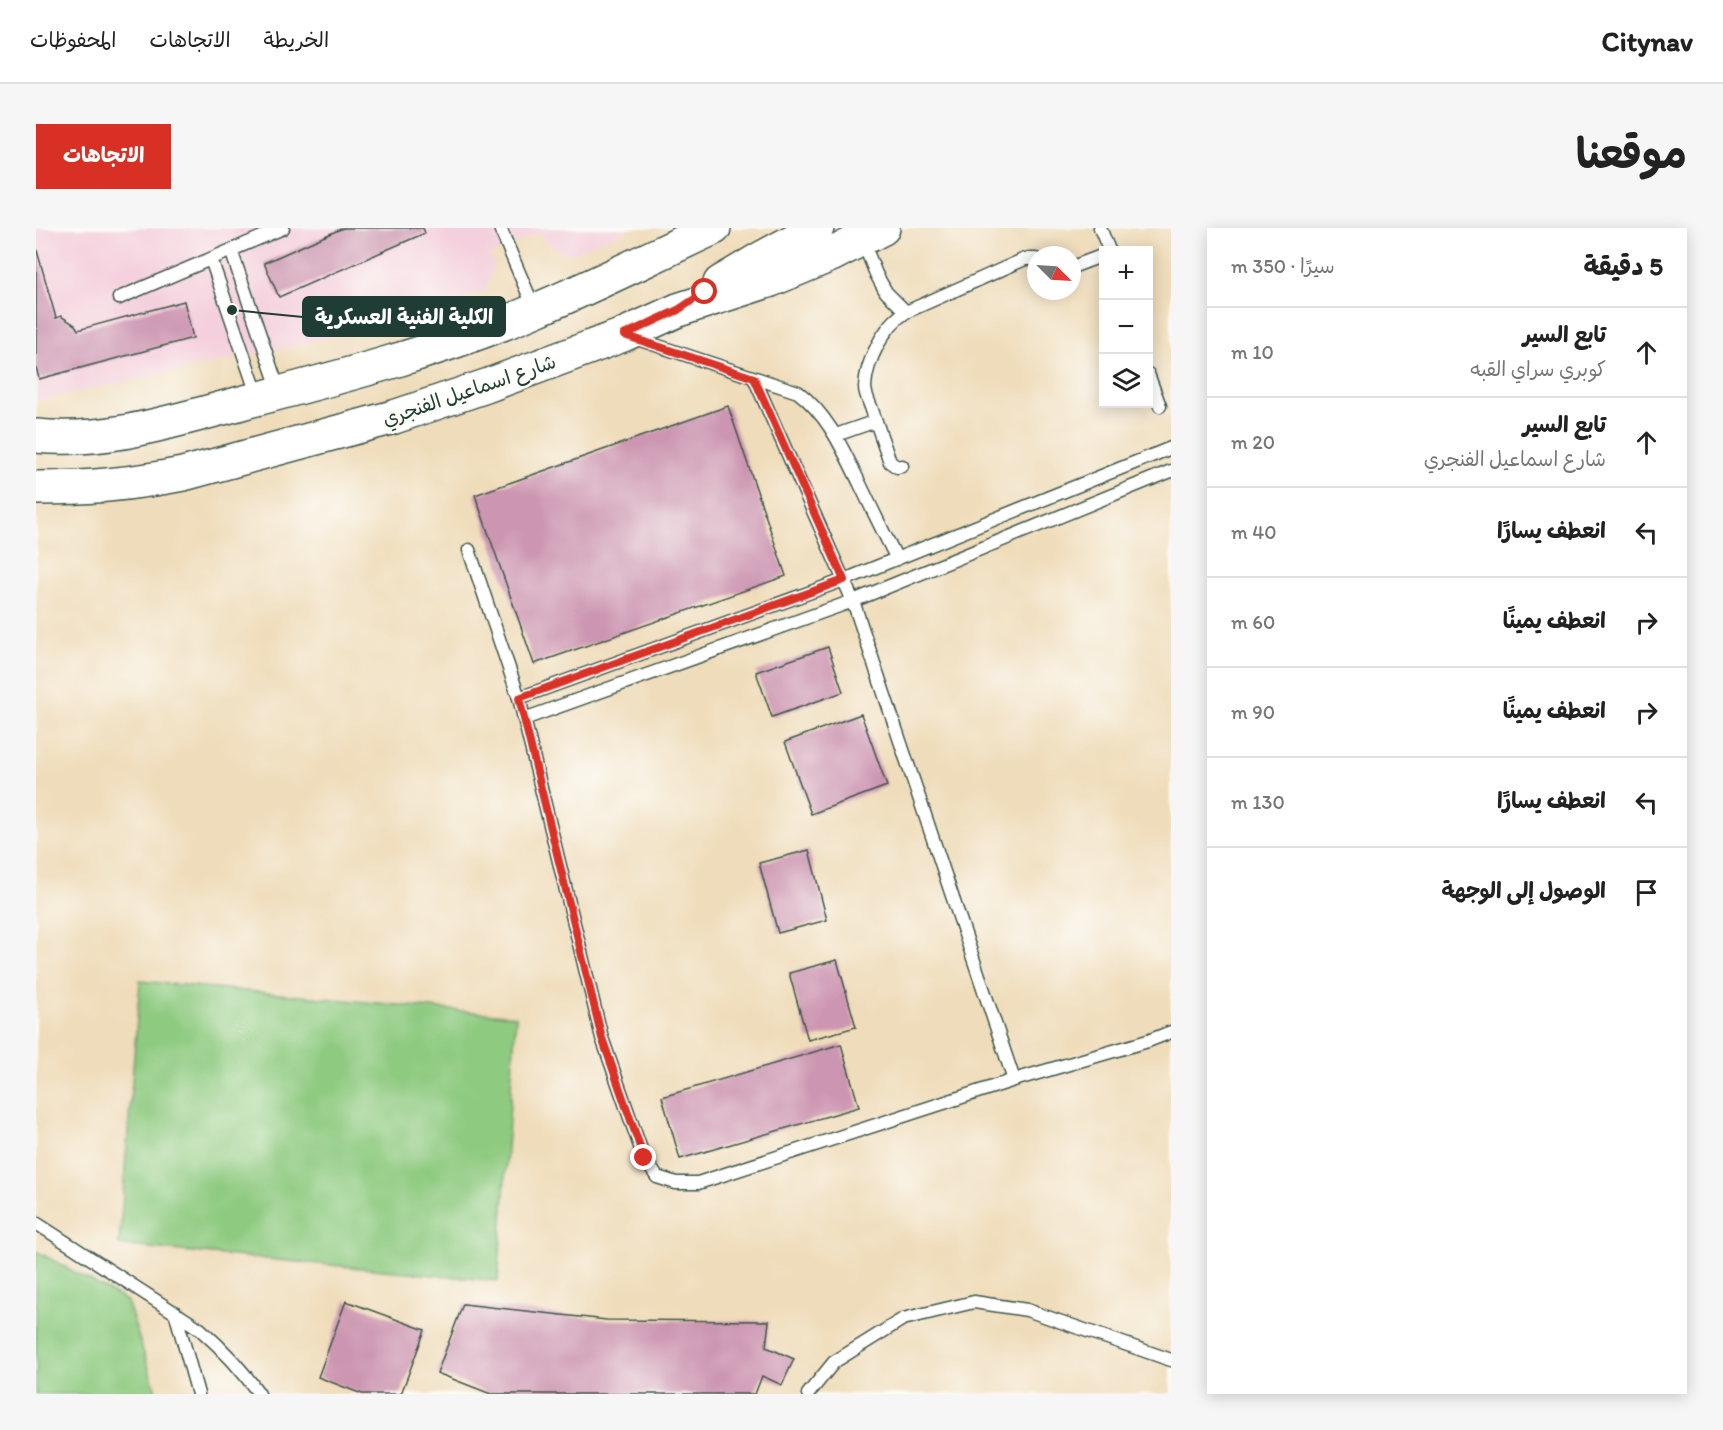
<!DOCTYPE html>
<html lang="ar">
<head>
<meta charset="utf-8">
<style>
  :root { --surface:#fff; --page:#f6f6f6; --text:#222; --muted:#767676; --line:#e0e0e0; --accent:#d93025 }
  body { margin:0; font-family:Itim,"Playpen Sans Arabic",sans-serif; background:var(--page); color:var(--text); direction:rtl }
  .controls { position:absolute; right:18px; top:18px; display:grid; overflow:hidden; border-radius:0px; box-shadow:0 3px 15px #0003 }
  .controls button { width:54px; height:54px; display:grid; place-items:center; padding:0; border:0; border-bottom:2px solid var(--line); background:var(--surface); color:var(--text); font:30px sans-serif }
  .compass { position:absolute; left:991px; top:18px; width:54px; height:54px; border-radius:50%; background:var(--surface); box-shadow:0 3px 15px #0003; rotate:114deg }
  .stop { position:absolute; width:18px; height:18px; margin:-14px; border:4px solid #d93025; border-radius:50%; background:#fff }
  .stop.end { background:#d93025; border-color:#fff; box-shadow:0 2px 6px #0008 }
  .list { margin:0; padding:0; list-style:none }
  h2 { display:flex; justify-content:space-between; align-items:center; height:78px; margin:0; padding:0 24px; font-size:26px }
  h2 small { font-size:20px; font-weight:400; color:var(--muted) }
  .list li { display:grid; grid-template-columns:39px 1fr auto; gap:18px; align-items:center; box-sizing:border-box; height:90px; padding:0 24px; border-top:2px solid var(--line) }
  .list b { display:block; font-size:22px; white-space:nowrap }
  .list p { margin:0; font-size:20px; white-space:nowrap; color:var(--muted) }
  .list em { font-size:20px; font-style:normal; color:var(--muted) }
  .icon { flex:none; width:33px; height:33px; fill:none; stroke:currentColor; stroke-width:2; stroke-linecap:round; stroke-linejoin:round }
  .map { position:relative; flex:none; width:1135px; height:1166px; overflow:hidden; direction:ltr; border-radius:0px }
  header { display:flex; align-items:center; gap:36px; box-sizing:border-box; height:84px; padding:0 30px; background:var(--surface); border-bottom:2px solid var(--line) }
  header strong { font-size:28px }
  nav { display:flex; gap:33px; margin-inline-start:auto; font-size:21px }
  .intro { display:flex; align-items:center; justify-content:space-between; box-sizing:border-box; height:144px; padding:0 36px }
  h1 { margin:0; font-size:42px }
  .button { padding:15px 27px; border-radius:0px; background:var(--accent); color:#fff; font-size:21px; font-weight:700 }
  main { display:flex; gap:36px; padding:0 36px }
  aside { flex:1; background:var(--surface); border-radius:0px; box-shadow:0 3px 15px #0003 }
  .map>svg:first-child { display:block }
</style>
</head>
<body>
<header>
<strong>Citynav</strong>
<nav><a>الخريطة</a><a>الاتجاهات</a><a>المحفوظات</a></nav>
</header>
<div class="intro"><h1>موقعنا</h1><a class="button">الاتجاهات</a></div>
<main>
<aside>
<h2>5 دقيقة<small>سيرًا · 350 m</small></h2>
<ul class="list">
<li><svg class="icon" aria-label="ahead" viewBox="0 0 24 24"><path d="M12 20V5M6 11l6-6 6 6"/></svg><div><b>تابع السير</b><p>كوبري سراي القبه</p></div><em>10 m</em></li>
<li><svg class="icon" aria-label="ahead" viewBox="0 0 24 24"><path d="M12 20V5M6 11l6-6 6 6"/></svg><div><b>تابع السير</b><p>شارع اسماعيل الفنجري</p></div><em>20 m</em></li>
<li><svg class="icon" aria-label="left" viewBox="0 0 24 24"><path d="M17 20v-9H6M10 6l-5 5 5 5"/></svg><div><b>انعطف يسارًا</b></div><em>40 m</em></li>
<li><svg class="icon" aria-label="right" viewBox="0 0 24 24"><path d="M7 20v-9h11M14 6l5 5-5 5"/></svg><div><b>انعطف يمينًا</b></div><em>60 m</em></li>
<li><svg class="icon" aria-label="right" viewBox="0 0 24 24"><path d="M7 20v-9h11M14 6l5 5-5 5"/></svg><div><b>انعطف يمينًا</b></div><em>90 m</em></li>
<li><svg class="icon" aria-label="left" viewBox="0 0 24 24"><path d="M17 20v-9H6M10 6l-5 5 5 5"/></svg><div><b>انعطف يسارًا</b></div><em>130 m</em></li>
<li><svg class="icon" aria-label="arrive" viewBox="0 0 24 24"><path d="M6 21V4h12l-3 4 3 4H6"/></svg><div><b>الوصول إلى الوجهة</b></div></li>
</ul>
</aside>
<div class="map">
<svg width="1135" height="1166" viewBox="0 0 1135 1166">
  <rect width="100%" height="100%" fill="#fdfcf7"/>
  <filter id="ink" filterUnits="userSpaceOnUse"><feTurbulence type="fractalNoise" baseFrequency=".0167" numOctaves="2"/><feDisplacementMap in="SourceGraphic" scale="12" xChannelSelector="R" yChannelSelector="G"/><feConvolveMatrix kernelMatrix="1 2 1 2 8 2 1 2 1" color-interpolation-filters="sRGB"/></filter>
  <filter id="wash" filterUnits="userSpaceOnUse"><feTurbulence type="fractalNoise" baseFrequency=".008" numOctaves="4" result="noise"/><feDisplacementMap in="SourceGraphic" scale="24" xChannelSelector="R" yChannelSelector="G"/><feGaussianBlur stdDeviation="1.35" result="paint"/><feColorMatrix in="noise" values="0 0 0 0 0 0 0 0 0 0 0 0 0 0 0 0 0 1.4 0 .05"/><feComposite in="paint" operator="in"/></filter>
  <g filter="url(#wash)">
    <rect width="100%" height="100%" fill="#efdcba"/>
    <path fill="#f4cfdd" d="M0,0H594L532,27L508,13L504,4L454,27L458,38L449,64L335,101L0,173Z"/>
    <path fill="#8eca80" stroke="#56845a" stroke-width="1.5" d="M104,753L480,788L462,1053L83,1017Z
      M0,1023L91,1073L121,1166H0Z"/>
    <g id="blocks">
      <path fill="#cc95b1" d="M307,0H387L389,5L243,69L228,35Z
        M0,19L20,90L25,88L39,97L42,102L148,73L157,110L3,151L0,139Z
        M692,178L750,348L498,436L439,267Z
        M792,419L807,464L736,489L720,444Z
        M825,486L851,558L775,586L749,514Z
        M773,622L791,692L742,705L723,635Z
        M801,732L820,799L772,812L753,745Z
        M805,816L823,879L644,931L626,869Z
        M310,1073L389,1102L365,1166H326L282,1149Z
        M427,1076L571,1092L733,1093L730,1119L758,1131L746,1157L726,1148L719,1166H455L401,1145Z"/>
    </g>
  </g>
  <g filter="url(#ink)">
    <use href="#blocks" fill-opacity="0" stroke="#3e5548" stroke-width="1.5"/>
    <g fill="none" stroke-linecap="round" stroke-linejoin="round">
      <defs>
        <path id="lane" d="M464,0L499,82
          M1064,0L1073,22
          M826,11L840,46L850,64L870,84
          M195,22L243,163
          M175,31L222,169
          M1036,39L1068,27
          M83,70L247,0
          M595,109L762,164C793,188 807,222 824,256C836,281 848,306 861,331
          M1112,146L1124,178
          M718,150L817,373L978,852
          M800,207L840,193
          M866,238L861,239L854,234C848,217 842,199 836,182C834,175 829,167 829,159C830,134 848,97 870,84L989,31H1000
          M433,322L483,470L566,810L608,930L621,949L640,955H662L978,852L1112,813L1135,804
          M483,470L808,352L1135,220
          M488,491L817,373L1135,243
          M0,995L164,1101C187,1121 206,1141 223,1166
          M139,1084L162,1166
          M772,1166L798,1134L867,1091L938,1074L991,1082L1135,1132"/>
        <path id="secondary" d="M684,55L724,31L781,0
          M0,208C71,215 138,193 205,175C305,149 405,123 500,82C560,57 619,27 678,0
          M0,260C53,260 95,256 147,246L358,189L450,158L587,107L642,82L735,52L795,27L847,0"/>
      </defs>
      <use href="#lane" stroke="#3e5548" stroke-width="15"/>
      <use href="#secondary" stroke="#3e5548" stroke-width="36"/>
      <use href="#lane" stroke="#fff" stroke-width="12"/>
      <use href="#secondary" stroke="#fff" stroke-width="33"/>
    </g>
  </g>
  <g fill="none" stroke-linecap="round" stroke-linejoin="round" filter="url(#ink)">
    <path stroke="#d93025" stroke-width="8" d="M608,930L566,810L483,470L808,352L718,150L588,107L642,82L669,64"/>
  </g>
  <g text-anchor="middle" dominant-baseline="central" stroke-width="5" stroke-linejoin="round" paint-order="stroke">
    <g font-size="20" fill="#1f3d34" stroke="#fdfcf7">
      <text transform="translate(433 162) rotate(-19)">شارع اسماعيل الفنجري</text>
    </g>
  </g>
  <path fill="none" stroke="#1f3d34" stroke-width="2" d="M196 82L267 89"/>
  <circle fill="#1f3d34" stroke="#fdfcf7" stroke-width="2" cx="196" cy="82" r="6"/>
  <rect fill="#1f3d34" stroke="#1f3d34" stroke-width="2" x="267" y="69" width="202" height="39" rx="6"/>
  <g font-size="21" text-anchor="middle" font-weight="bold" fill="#fff">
    <text x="368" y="96">الكلية الفنية العسكرية</text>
  </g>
</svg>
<div class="controls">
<button>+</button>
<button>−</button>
<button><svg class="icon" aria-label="layers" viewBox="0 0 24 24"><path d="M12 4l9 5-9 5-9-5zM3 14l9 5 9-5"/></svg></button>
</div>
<svg class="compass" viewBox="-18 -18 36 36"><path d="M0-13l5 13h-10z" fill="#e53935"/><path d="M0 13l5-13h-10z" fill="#767676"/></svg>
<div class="stop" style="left:669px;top:64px"></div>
<div class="stop end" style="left:608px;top:930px"></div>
</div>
</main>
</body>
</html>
